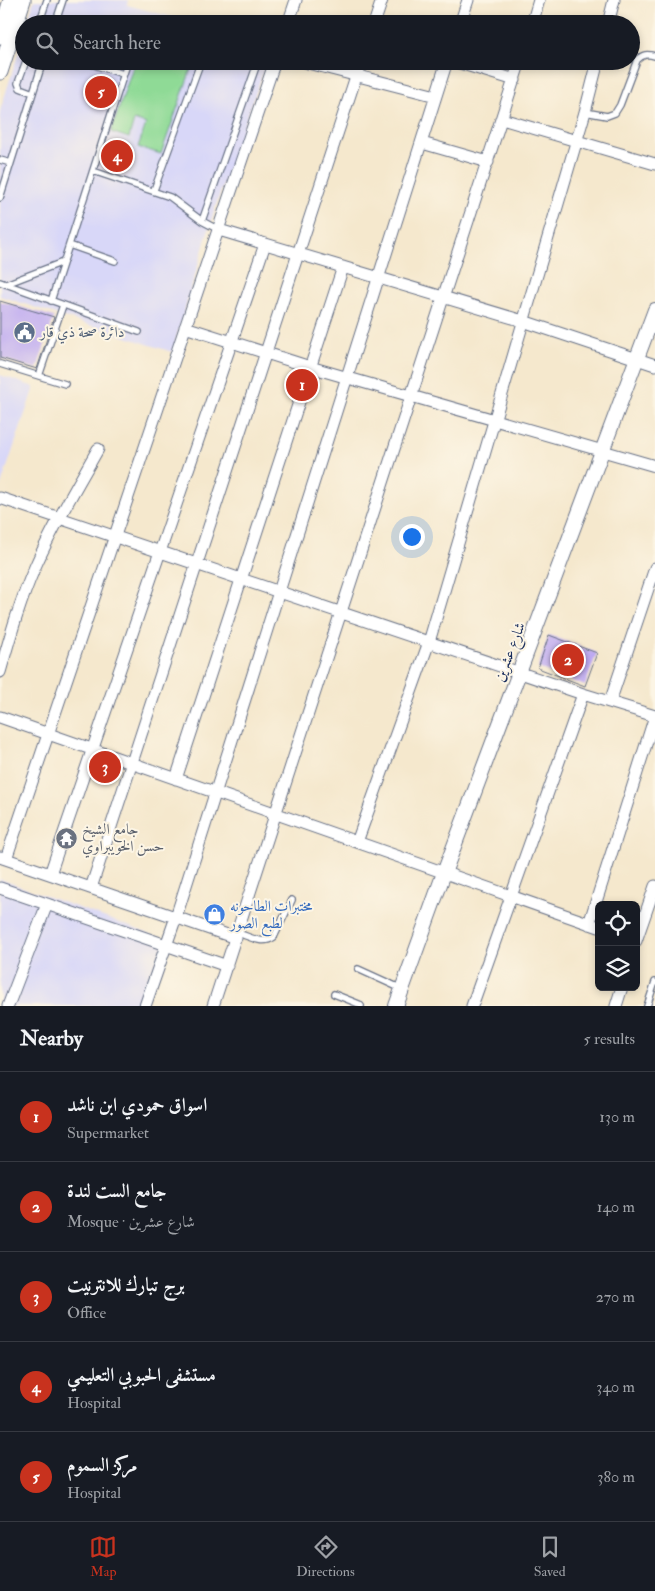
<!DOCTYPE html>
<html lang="en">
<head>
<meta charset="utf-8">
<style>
  :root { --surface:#171b24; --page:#242831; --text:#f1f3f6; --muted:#9ea1a6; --line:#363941; --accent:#c8321e }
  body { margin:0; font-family:"IM FELL Double Pica",Amiri,serif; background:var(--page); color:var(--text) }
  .controls { position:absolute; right:15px; bottom:15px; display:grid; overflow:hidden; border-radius:8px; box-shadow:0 2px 8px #0003 }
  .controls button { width:45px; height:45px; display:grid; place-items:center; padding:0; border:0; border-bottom:1px solid var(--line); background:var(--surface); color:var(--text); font:25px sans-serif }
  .you { position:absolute; left:411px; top:536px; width:18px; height:18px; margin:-12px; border:4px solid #fff; border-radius:50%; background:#1a73e8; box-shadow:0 0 0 8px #1a73e833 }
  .badge { display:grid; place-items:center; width:32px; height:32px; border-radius:50%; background:var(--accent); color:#fff; font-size:16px; font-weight:700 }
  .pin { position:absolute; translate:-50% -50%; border:2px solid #fff; box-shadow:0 1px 5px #0006 }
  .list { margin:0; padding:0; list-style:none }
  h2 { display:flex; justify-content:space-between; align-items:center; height:65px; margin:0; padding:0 20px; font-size:21px }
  h2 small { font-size:16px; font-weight:400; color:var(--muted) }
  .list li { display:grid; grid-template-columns:32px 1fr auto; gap:15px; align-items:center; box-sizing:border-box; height:90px; padding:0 20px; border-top:1px solid var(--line) }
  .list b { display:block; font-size:19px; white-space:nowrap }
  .list p { margin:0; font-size:16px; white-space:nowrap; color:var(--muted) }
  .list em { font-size:16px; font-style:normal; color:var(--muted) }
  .icon { flex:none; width:28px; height:28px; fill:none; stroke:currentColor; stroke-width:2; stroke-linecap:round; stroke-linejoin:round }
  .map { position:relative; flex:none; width:655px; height:1006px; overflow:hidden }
  .search { position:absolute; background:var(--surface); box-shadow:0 2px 8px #0003; left:15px; right:15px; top:15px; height:55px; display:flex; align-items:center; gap:12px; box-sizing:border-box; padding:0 18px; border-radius:28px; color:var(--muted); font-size:19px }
  .sheet { height:515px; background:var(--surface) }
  nav { display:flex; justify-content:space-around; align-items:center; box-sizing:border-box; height:70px; border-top:1px solid var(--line); background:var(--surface); font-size:14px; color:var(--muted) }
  nav a { display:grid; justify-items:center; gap:2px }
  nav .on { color:var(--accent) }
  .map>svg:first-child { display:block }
</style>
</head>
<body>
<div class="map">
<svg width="655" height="1006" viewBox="0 0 655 1006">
  <rect width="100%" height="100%" fill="#fcf5e5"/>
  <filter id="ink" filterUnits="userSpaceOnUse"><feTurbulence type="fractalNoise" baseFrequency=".02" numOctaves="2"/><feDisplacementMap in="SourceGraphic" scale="10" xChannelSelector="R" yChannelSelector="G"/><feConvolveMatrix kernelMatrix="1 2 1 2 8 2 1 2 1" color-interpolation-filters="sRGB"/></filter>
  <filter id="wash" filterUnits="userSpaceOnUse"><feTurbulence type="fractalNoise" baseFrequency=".0096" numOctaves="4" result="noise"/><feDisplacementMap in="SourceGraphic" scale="20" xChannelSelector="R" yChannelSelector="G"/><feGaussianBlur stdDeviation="1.12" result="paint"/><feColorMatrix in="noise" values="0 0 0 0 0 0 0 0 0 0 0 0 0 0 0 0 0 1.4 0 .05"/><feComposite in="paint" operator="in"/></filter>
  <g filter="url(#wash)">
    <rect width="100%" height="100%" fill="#f5e8cd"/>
    <path fill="#d8d7f8" d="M34,0H128L127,5L197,24H27Z
      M24,35V61H267L217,202L172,352L0,296V111Z
      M0,375L34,387L0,488Z
      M0,879L166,940L141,1006H0Z"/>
    <path fill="#8fda96" stroke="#55847a" d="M135,61H194L161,154L138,147L146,124L134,120L129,138L111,132Z"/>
    <g id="blocks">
      <path fill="#bda9f1" d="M0,301L54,317L37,369L0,358Z
        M549,635L597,653L585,686L538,668Z"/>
    </g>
  </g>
  <g filter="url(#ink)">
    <use href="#blocks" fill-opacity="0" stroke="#677085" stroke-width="1"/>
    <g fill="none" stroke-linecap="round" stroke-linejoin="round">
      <defs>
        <path id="service" d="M39,24L47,0
          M55,24L63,0
          M26,61L18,83L20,88L33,93
          M81,61L123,74
          M585,112L607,116L615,113L620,105L637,60C643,54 647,54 655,56
          M0,160L11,163
          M93,171L170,197L202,221L219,230
          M154,190L201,61
          M0,198L43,61
          M202,221L258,61
          M69,245L115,261
          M0,282L139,332
          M6,284L63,262
          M51,301L128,61
          M0,364L65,384
          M39,376L63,305
          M238,933C250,937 263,945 274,937L292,900
          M358,969L402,989
          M334,994L359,1004L361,1006
          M647,1006L655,982"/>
        <path id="minor" d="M288,24L296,0
          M374,24L382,0
          M460,24L468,0
          M532,24L539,0
          M608,24L614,0
          M300,61L436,96
          M453,61L515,80
          M502,119L655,164
          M422,143L488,162
          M219,230L523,321L655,365
          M185,327L310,367L655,466
          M0,498L583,694L655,716
          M0,672C10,637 20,601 35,567C53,526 76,488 98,449
          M610,702L655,568
          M0,717L599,927
          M176,779L343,267
          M357,842L429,642L585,112L598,61
          M0,857L236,938
          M6,859L275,61
          M50,874L265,244
          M0,888L227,966
          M91,888L361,61
          M589,924L655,716
          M636,941L655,886
          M8,1006L47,904
          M145,1006L176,917L447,61
          M213,1006L520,61
          M472,1006L583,694
          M616,1006L622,987"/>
        <path id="tertiary" d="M396,1006L444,873L655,310"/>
        <path id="secondary" d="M0,36L11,0
          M0,72L23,0"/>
      </defs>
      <use href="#service" stroke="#677085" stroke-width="8"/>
      <use href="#minor" stroke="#677085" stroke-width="13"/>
      <use href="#tertiary" stroke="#677085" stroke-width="16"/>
      <use href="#secondary" stroke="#677085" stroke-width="17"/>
      <use href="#service" stroke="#fff" stroke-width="5.5"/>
      <use href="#minor" stroke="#fff" stroke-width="11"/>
      <use href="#tertiary" stroke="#fff" stroke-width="14"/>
      <use href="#secondary" stroke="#fff" stroke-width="15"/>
    </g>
  </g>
  <defs>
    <symbol id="civic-disc" viewBox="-11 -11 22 22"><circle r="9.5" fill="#5c6f8a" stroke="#fcf5e5"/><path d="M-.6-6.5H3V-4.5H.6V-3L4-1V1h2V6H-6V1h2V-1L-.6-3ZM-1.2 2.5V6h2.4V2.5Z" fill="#fff"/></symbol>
    <symbol id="temple-disc" viewBox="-11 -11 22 22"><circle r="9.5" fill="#6b7280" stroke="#fcf5e5"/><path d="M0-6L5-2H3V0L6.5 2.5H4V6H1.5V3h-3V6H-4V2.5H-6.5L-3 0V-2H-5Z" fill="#fff"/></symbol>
    <symbol id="shop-disc" viewBox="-11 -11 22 22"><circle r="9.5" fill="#3f7fe0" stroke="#fcf5e5"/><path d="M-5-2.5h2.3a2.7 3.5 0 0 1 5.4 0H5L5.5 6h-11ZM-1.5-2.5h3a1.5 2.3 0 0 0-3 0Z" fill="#fff"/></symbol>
  </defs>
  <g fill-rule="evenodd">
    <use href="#civic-disc" x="12" y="320" width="25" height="25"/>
    <use href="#temple-disc" x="54" y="826" width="25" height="25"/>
    <use href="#shop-disc" x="202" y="902" width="25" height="25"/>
  </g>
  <g text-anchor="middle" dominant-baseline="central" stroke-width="4" stroke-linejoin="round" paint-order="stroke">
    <g font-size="15" fill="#4e5e75" stroke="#fcf5e5" text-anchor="start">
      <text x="40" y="332">دائرة صحة ذي قار</text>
    </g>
    <g font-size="15" fill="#1b2f5e" stroke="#fcf5e5">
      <text transform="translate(510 652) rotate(-69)">شارع عشرين</text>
    </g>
    <g font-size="15" fill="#5b616d" stroke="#fcf5e5" text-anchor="start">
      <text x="82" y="829">جامع الشيخ<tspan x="82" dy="17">حسن الخويبراوي</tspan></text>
    </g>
    <g font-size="15" fill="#366cbe" stroke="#fcf5e5" text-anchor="start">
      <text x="230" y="906">مختبرات الطاحونه<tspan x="230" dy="17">لطبع الصور</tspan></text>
    </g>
  </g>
</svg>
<div class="controls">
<button><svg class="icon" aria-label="locate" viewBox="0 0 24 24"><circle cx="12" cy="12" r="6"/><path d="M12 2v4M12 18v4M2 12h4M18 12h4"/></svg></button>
<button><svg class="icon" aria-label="layers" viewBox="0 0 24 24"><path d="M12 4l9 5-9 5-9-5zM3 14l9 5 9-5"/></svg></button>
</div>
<div class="you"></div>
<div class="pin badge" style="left:302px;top:385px">1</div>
<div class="pin badge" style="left:568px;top:660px">2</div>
<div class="pin badge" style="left:105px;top:767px">3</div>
<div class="pin badge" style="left:117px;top:156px">4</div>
<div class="pin badge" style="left:101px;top:92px">5</div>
<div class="search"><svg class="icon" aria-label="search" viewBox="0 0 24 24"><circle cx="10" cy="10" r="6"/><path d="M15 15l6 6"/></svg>Search here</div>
</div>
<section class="sheet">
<h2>Nearby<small>5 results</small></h2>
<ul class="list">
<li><span class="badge">1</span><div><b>اسواق حمودي ابن ناشد</b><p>Supermarket</p></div><em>130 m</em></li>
<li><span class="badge">2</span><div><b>جامع الست لندة</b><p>Mosque · شارع عشرين</p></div><em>140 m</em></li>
<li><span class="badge">3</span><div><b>برج تبارك للانترنيت</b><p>Office</p></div><em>270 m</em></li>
<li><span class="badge">4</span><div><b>مستشفى الحبوبي التعليمي</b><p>Hospital</p></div><em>340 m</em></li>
<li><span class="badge">5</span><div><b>مركز السموم</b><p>Hospital</p></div><em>380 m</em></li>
</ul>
</section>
<nav>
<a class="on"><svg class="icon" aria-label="map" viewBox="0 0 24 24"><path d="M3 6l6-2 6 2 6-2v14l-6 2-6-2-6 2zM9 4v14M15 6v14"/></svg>Map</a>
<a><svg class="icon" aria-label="directions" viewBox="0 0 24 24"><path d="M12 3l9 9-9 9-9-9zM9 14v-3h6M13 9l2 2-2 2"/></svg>Directions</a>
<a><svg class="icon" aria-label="saved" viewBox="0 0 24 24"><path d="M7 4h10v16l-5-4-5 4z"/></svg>Saved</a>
</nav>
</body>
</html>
